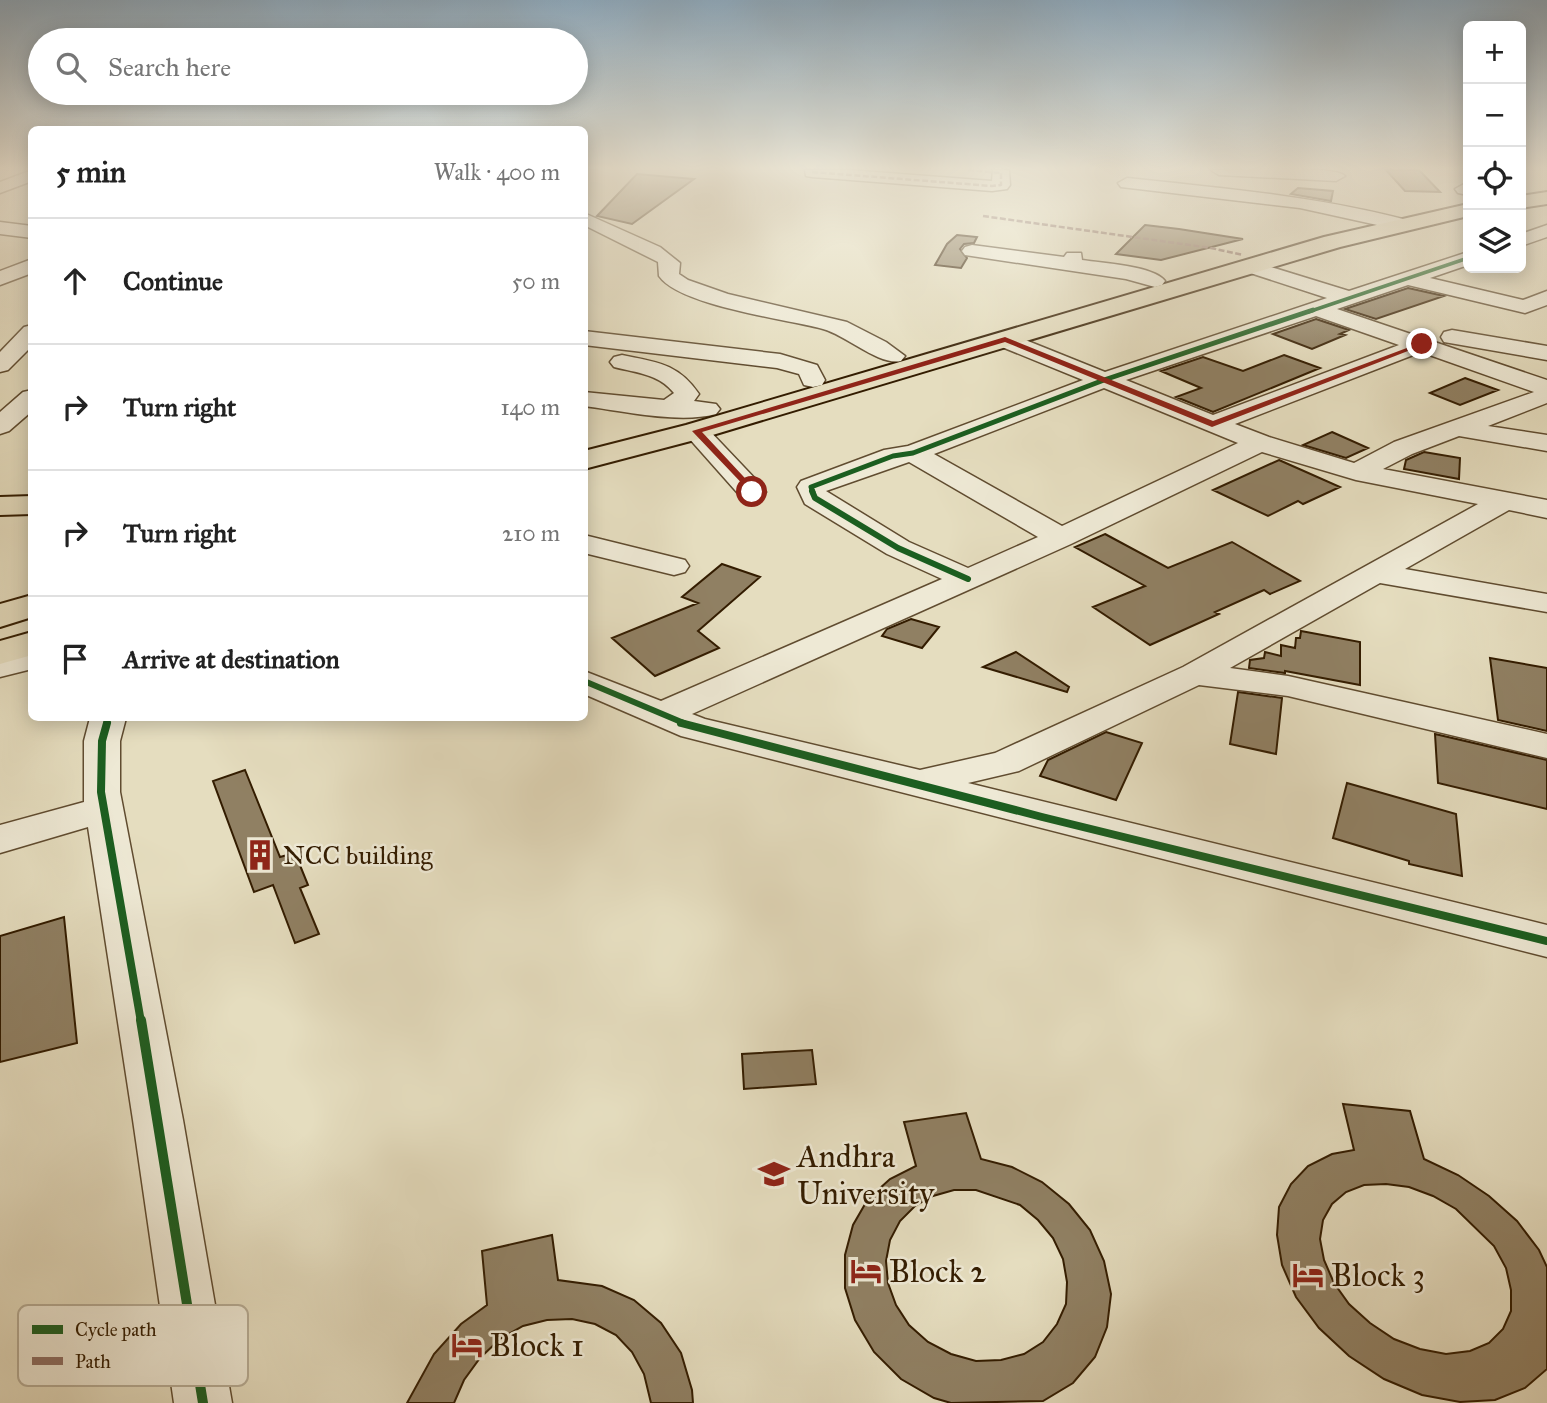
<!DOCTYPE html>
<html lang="en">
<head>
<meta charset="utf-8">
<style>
  :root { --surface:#fff; --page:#f2f2f2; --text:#222; --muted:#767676; --line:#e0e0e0 }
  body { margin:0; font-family:"IM FELL Great Primer",serif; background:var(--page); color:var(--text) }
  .controls { position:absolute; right:21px; top:21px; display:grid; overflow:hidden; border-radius:10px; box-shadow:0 4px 18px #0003 }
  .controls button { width:63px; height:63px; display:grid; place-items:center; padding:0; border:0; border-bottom:2px solid var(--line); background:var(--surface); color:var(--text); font:35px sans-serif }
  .stop { position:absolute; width:21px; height:21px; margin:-16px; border:5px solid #8f2418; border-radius:50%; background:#fff }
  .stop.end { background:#8f2418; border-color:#fff; box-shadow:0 2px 7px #0008 }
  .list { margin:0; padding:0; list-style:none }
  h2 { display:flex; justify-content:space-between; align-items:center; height:91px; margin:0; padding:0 28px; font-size:30px }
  h2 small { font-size:23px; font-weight:400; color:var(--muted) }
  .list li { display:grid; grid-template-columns:46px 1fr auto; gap:21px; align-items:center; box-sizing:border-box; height:126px; padding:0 28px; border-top:2px solid var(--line) }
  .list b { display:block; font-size:26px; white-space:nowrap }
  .list em { font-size:23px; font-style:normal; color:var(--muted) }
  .icon { flex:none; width:38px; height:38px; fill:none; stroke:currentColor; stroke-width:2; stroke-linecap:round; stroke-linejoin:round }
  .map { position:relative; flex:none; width:1547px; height:1403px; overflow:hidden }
  .search { position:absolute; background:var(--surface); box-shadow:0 4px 18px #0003; left:28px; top:28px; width:560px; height:77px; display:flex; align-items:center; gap:18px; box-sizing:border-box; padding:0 24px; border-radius:38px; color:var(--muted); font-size:26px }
  .panel { position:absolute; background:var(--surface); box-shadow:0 4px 18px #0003; left:28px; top:126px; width:560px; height:595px; border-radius:10px }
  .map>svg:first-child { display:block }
</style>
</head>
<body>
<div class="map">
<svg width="1547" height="1403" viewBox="0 0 1547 1403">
  <rect width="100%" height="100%" fill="#e5ddbf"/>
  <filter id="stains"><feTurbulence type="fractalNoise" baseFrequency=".00286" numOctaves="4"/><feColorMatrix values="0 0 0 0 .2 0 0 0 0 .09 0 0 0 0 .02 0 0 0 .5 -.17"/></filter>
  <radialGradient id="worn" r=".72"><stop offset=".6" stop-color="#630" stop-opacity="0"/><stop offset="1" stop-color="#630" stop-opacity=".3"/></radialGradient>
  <path fill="#908063" stroke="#331c00" stroke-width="2" fill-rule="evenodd" d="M1386,170H1419L1440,192L1405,191Z
    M637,174L694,179L632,224L597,216Z
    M1298,188L1333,191L1331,201L1291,194Z
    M1145,225L1179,229L1243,239L1161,260L1116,254Z
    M957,235L977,237L974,243L964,244L960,249L967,258L961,268L935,265L947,244Z
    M1408,288L1444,296L1376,319L1345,309Z
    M1316,319L1349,330L1340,334L1345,335L1312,349L1273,334Z
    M1284,355L1320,368L1213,412L1176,397L1201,388L1161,371L1203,357L1243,371Z
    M1465,378L1498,390L1460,405L1430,393Z
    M1332,432L1368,448L1346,458L1303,445Z
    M1424,452L1460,458L1459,479L1404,469L1406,460Z
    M1279,460L1340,487L1303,504L1298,501L1268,516L1213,490Z
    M1105,534L1168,568L1232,542L1300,581L1270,594L1264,590L1215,612L1219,614L1150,645L1093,607L1145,586L1075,547Z
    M722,564L760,577L698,631L719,648L655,676L612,638L698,603L682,597Z
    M911,619L939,627L922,648L882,636L887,629Z
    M1301,631L1360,642V685L1285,671V673L1249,668L1250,660L1264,658L1265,652L1281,656V645L1295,648L1296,638H1300Z
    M1016,652L1069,687L1067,692L983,667Z
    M1490,658L1547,668V731L1498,720Z
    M1238,692L1282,698L1276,754L1230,744Z
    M1106,732L1142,743L1116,800L1040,776L1048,760Z
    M1435,734L1547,760V809L1438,783Z
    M245,770L280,857L295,853L308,885L300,888L319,934L295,943L273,885L254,892L213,781Z
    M1347,783L1456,814L1462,876L1409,864V861L1333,838Z
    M64,917L77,1043L0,1062V936Z
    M812,1050L816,1084L744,1089L742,1054Z
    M1343,1104L1410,1111L1424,1159L1458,1175L1489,1196L1517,1221L1539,1250L1547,1267V1369L1525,1388L1495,1400L1460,1402L1422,1395L1384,1379L1349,1356L1319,1328L1296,1297L1282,1265L1277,1235L1279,1207L1291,1184L1308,1166L1332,1154L1354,1150ZM1386,1184L1409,1187L1433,1196L1456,1209L1494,1246L1506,1268L1511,1290V1311L1503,1329L1489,1343L1470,1351L1446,1354L1420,1349L1394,1339L1370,1323L1349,1304L1334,1283L1324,1260L1320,1239L1323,1220L1332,1204L1346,1192L1364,1185Z
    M966,1113L981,1159L1012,1167L1042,1182L1069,1204L1090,1230L1104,1261L1111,1294L1107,1327L1095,1357L1073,1383L1043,1401L951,1403L934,1398L901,1379L874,1352L855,1320L845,1288V1255L853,1225L868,1199L890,1179L916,1166L904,1122ZM954,1190H976L1020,1205L1038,1220L1053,1238L1063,1259L1067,1282L1066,1304L1057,1324L1043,1342L1024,1354L1001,1360L976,1361L951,1354L928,1342L909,1325L896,1305L888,1283L886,1261L890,1240L900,1221L915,1206L933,1196Z
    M552,1235L558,1280L602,1286L634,1300L661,1323L681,1353L692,1390L693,1403H651L644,1374L632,1352L616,1335L595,1324L572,1319L547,1320L523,1326L500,1339L480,1358L464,1380L454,1403H407L434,1354L461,1324L487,1305L482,1251Z"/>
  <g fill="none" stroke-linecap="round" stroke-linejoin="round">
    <defs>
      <path id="minor" d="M32,170V181L0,193V182Z
        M805,170H849L992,181L993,170H1009L1010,185L1007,189L992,191L812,177L806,176Z
        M1211,170C1232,170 1334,165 1345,176L1336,181L1219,175Z
        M1127,178C1221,188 1315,196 1407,220L1409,224L1400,230L1300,208L1121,187L1118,183Z
        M1464,184L1468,185V195L1458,193L1455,189Z
        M584,213L660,247L680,263L679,274L688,280L728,294L847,322L886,342L905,356L901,361C879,366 846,335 823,329C786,319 680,306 659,276L658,262L584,225Z
        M0,222L32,226V238L0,234Z
        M1547,225V237L1521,246V234Z
        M972,245L1064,257L1067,253H1081L1082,260C1102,263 1154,266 1165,281L1162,285L1155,287L1126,279L965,255L962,251L965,247Z
        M1468,252V265L1430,278L1523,300L1547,291V305L1525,313L1408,285L1337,309L1547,380V403L1488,426L1547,435V451L1459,436L1412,454L1383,469L1547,500V518L1509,510L1405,569L1547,594V612L1380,583L1230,668L1288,676L1547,734V758L1288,696L1199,685L1019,771L968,783L1547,925V957L681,736L584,694V671L661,701L942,579L887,554L805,504L797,487L801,481L884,450L908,446L1083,380L997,345L994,340L997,335H1013L1105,372L1327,298L1241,270L1238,266L1241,262H1255L1349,291ZM1316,316L1399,345L1213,415L1126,380ZM1421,352L1534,392L1394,442L1354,463L1269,437L1235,424ZM1104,388L1238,443L1062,526L934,454ZM1262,452L1356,480L1478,504L1183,667L995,753L920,770L705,719L692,714L1071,544ZM909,462L1038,537L968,568L909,542L826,491Z
        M32,259V273L0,285V271Z
        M32,325V346L8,370L0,372V352L24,327Z
        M1452,330L1547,346V360L1444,342L1441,337L1444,332Z
        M584,331L780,354L817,365L825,380L822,385L813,387L804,385L799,374L777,368L584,345Z
        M622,355C656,362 678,363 699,394L694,401L716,404L720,409L716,414C679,424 623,411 584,406V392L664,400L674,393C659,374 637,373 614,367L610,362L614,357Z
        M32,390V411L9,431L0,434V412L23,392Z
        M696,423L705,426L762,486L766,492L762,498L752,500L742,498L687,436L683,431L687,426Z
        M584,535L685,560L689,566L685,572L674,575L584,553Z
        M32,648V669L0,677V656Z
        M90,718H126L120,741V792L183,1120L232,1403H174L133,1120L88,827L0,853V825L84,802V741Z"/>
      <path id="major" d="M1547,192V204L1521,208V196Z
        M1468,204V216L1340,247L706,437L584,469V451L686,425L1324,237Z
        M32,496V514L0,515V497Z
        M32,595V617L0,627V604Z
        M32,632V655L0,664V641Z"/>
    </defs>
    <use href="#minor" stroke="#604c30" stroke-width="3"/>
    <use href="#major" stroke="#331c00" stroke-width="4"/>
    <use href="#minor" fill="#eee9d5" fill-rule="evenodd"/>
    <use href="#major" fill="#e5ddbf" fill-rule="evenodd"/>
    <path stroke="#8d6e63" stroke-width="2.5" stroke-dasharray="6 2.5" stroke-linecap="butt" d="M968,170L1000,173
      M812,172L992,186L1001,185V170
      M983,216L1211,248L1243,255"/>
    <defs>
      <path id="cycleway-far4" d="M1308,312L1468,258"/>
      <path id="cycleway-far3" d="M813,492L811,487L893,456L913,453L1104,380L1313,310"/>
      <path id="cycleway-far2" d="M812,491L815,498L898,548L968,579
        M584,681L686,724
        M106,724L108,718"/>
      <path id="cycleway-far1" d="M107,723L102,741L101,792L141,1022
        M681,723L1042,817L1547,941"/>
      <path id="cycleway" d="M141,1020L203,1403"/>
    </defs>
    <use href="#cycleway-far4" stroke="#eee9d5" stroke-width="6"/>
    <use href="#cycleway-far3" stroke="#eee9d5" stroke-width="9"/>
    <use href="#cycleway-far2" stroke="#eee9d5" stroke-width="10"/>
    <use href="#cycleway-far1" stroke="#eee9d5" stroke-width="12"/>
    <use href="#cycleway" stroke="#eee9d5" stroke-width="15"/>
    <use href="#cycleway-far4" stroke="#1b5e20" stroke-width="3.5"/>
    <use href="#cycleway-far3" stroke="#1b5e20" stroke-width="5"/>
    <use href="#cycleway-far2" stroke="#1b5e20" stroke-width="6"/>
    <use href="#cycleway-far1" stroke="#1b5e20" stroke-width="8"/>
    <use href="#cycleway" stroke="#1b5e20" stroke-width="10"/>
  </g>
  <linearGradient id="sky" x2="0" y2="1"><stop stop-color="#8eaabe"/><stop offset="0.46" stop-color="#f3f0e2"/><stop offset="1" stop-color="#f3f0e2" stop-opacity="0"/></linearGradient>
  <rect width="1547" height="366" fill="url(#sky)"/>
  <path fill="#8f2418" d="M1005,337L1213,421L1420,343L1426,344L1212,427L1005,342L702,432L756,490L757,492L752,494L692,431Z"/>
  <defs>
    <symbol id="building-bare" viewBox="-9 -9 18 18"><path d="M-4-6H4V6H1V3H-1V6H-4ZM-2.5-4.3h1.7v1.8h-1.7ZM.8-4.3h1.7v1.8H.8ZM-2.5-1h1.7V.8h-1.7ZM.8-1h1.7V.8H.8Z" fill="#8f2418" stroke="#eee9d5" stroke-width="2.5" paint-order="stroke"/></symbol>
    <symbol id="university-bare" viewBox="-9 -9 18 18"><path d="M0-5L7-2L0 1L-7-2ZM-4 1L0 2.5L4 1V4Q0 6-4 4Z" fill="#8f2418" stroke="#eee9d5" stroke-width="2.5" paint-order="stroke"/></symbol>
    <symbol id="hotel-bare" viewBox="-9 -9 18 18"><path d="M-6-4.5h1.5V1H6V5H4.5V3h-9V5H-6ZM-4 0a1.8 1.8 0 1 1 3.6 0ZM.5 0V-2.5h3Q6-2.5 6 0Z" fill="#8f2418" stroke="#eee9d5" stroke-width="2.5" paint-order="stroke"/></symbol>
  </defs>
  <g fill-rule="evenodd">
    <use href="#building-bare" x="238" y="833" width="44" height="44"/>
    <use href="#university-bare" x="752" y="1152" width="44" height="44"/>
    <use href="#hotel-bare" x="844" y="1249" width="44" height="44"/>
    <use href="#hotel-bare" x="1286" y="1253" width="44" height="44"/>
    <use href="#hotel-bare" x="445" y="1323" width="44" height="44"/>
  </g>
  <g text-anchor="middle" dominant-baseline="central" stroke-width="5" stroke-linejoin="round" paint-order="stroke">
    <g font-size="26" fill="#331c00" stroke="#eee9d5" text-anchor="start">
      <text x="283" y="855">NCC building</text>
    </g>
    <g font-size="32" fill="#331c00" stroke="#eee9d5" text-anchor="start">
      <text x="797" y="1156">Andhra<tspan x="797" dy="37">University</tspan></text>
      <text x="889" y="1271">Block 2</text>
      <text x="1331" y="1275">Block 3</text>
      <text x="490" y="1345">Block 1</text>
    </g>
  </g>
  <rect x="18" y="1305" width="230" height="81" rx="10" fill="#eee9d5" stroke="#b6ac95" stroke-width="2"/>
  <rect x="32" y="1325" width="31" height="9" fill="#1b5e20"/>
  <rect x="32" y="1357" width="31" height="8" fill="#8d6e63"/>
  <g font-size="19" fill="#331c00">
    <text x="75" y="1336">Cycle path</text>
    <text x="75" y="1368">Path</text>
  </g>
  <rect width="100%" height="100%" filter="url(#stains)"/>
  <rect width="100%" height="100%" fill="url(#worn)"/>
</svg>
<div class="controls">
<button>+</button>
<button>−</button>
<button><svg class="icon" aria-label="locate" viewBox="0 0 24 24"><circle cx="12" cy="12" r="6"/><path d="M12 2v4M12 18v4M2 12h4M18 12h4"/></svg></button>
<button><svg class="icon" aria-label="layers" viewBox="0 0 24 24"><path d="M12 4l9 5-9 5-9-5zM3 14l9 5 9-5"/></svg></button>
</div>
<div class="stop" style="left:752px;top:492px"></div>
<div class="stop end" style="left:1422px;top:344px"></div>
<div class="search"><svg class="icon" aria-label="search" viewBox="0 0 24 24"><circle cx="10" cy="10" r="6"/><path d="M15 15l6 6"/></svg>Search here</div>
<section class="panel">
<h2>5 min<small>Walk · 400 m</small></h2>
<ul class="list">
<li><svg class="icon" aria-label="ahead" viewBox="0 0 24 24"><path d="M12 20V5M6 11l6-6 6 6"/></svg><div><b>Continue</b></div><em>50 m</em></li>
<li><svg class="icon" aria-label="right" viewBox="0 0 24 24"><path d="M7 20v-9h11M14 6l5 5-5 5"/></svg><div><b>Turn right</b></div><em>140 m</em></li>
<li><svg class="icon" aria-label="right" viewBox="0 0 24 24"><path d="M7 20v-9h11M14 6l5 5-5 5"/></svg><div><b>Turn right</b></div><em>210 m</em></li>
<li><svg class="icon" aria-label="arrive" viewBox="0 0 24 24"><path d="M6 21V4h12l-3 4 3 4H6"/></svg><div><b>Arrive at destination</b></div></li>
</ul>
</section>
</div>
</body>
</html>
